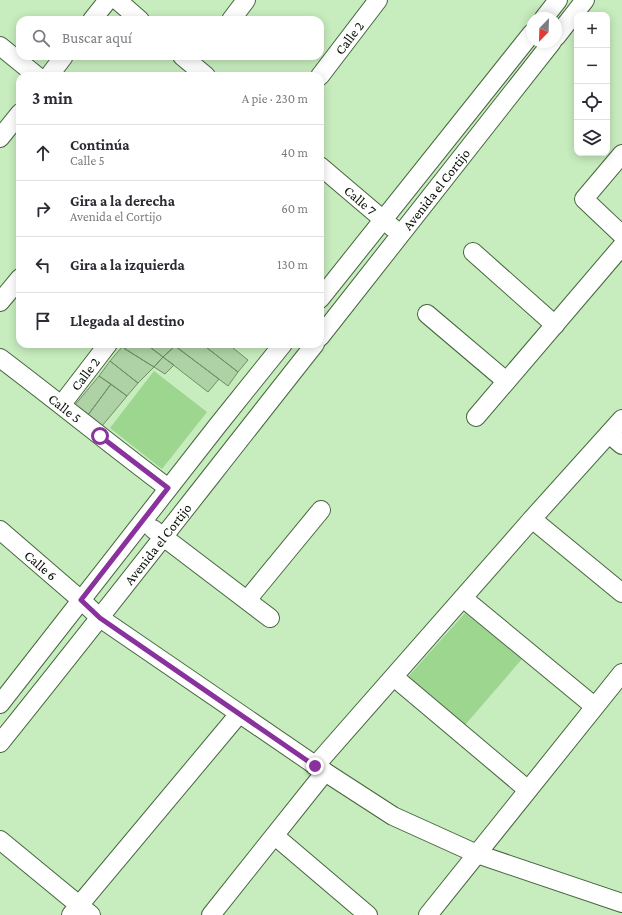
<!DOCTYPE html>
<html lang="es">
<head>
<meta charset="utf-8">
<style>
  :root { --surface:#fff; --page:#f2f2f3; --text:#2b2b33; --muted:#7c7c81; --line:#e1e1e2 }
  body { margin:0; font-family:"Crimson Pro",serif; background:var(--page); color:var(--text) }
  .controls { position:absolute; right:12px; top:12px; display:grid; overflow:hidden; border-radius:8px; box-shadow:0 2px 10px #0003 }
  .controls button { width:36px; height:36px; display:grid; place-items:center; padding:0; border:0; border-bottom:1px solid var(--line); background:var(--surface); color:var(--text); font:20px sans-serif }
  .compass { position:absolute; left:526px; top:12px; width:36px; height:36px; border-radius:50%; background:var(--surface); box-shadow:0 2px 10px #0003; rotate:203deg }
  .stop { position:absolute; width:12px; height:12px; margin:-9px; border:3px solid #89319d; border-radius:50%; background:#fff }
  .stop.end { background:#89319d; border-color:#fff; box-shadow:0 1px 4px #0008 }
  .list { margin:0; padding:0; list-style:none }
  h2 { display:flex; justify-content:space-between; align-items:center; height:52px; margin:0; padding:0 16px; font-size:17px }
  h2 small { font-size:13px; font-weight:400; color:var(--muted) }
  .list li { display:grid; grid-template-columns:26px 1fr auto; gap:12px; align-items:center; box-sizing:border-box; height:56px; padding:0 16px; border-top:1px solid var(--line) }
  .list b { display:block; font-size:15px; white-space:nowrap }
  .list p { margin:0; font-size:13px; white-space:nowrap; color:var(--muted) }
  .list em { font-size:13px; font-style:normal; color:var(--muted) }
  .icon { flex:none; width:22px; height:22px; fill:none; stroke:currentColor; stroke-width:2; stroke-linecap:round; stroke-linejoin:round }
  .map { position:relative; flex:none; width:622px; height:915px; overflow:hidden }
  .search { position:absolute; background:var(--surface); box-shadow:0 2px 10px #0003; left:16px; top:16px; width:308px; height:44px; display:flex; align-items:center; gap:10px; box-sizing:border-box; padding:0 14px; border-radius:12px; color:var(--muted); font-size:15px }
  .panel { position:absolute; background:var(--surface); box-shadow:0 2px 10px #0003; left:16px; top:72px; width:308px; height:276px; border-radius:12px }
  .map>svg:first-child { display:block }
</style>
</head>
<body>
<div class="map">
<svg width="622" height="915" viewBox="0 0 622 915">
  <rect width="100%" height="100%" fill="#c7ecbe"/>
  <path fill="#9dd68f" d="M154,371L207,412L162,469L110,428Z
    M465,613L522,659L465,725L407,678Z"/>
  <path fill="#aed2a5" stroke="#6d8f65" d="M129,344H146L163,357L154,367L125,349Z
    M146,344H173L175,346L163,357Z
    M177,344H202L238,372L228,386L175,346Z
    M202,344H228L248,360L238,372Z
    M175,346L219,379L208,392L163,357Z
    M122,347L154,367L138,383L110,361Z
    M163,357L174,365L165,374L154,367Z
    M110,361L138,383L127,396L99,376Z
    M99,376L111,384L88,415L74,406Z
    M111,384L127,396L102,426L88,415Z"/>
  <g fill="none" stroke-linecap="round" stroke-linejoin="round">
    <defs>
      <g id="minor">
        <path d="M117,0L140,20"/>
        <path d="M544,18L558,0"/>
        <path d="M92,20L108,0"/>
        <path d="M231,20L246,0"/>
        <path d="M556,37L585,0"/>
        <path d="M0,46L37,76"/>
        <path d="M182,56L206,76"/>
        <path d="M49,76L64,56"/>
        <path id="s1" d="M320,76L378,0"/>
        <path d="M0,138L20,113"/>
        <path d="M622,154L584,199L622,235"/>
        <path id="s2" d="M320,166L393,228"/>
        <path d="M473,252L555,325"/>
        <path d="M320,299L532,33"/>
        <path d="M0,302L20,278"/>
        <path d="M427,314L506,381"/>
        <path id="s3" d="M320,337L552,42"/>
        <path id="s4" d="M0,358C57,401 112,446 168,488"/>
        <path id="s5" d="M62,404L108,344"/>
        <path d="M476,417L622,246"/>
        <path d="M609,434L622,445"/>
        <path d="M532,519L622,593"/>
        <path d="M153,529L270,618"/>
        <path id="s6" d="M0,530L81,600L100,618L325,772L393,816L477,854L622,903"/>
        <path d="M463,598L594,706"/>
        <path d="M247,600L321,510"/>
        <path d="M394,677L528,790"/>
        <path d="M0,704L218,425L283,344"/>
        <path id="s7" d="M0,743C106,611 210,477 315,344"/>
        <path d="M315,766L532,519L622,419"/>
        <path d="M275,836L368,915"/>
        <path d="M0,840L91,915"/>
        <path d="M71,915L239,714"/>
        <path d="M211,915L325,772"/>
        <path d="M428,915L622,673"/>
      </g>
    </defs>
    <use href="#minor" stroke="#46663e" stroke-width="20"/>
    <use href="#minor" stroke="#fff" stroke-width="18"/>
  </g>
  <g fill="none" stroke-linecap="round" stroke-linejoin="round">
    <path stroke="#89319d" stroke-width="5" d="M100,436L168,488L81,600L100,618L315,766"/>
  </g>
  <g text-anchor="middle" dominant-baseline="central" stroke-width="3" stroke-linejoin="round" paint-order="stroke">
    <g font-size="14" fill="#040f02" stroke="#fff">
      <text stroke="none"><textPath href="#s1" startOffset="48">Calle 2</textPath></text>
      <text stroke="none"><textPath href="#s3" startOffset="188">Avenida el Cortijo</textPath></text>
      <text stroke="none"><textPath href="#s2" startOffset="53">Calle 7</textPath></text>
      <text stroke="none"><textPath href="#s5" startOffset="38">Calle 2</textPath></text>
      <text stroke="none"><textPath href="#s4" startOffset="82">Calle 5</textPath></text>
      <text stroke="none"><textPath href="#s7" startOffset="254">Avenida el Cortijo</textPath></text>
      <text stroke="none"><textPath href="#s6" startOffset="54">Calle 6</textPath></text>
    </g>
  </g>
</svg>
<div class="controls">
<button>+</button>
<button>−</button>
<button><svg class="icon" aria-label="locate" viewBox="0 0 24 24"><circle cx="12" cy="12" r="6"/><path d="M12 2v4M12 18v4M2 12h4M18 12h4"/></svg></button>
<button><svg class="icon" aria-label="layers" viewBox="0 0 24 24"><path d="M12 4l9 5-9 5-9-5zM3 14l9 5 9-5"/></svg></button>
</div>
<svg class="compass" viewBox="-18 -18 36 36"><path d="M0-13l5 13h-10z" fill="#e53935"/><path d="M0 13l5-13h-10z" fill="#7c7c81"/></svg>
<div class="stop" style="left:100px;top:436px"></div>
<div class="stop end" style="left:315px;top:766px"></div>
<div class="search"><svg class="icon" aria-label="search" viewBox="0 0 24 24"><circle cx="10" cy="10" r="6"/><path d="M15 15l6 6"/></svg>Buscar aquí</div>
<section class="panel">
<h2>3 min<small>A pie · 230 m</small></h2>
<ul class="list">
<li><svg class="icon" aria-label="ahead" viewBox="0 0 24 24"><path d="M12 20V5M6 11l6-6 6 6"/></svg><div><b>Continúa</b><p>Calle 5</p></div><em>40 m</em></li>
<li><svg class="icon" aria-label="right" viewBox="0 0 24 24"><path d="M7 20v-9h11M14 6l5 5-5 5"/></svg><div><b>Gira a la derecha</b><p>Avenida el Cortijo</p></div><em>60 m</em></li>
<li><svg class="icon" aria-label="left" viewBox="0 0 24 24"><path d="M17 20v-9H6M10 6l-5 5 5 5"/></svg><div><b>Gira a la izquierda</b></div><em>130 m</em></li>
<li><svg class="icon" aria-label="arrive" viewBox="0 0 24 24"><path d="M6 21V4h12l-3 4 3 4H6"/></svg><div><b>Llegada al destino</b></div></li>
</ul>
</section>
</div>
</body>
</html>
